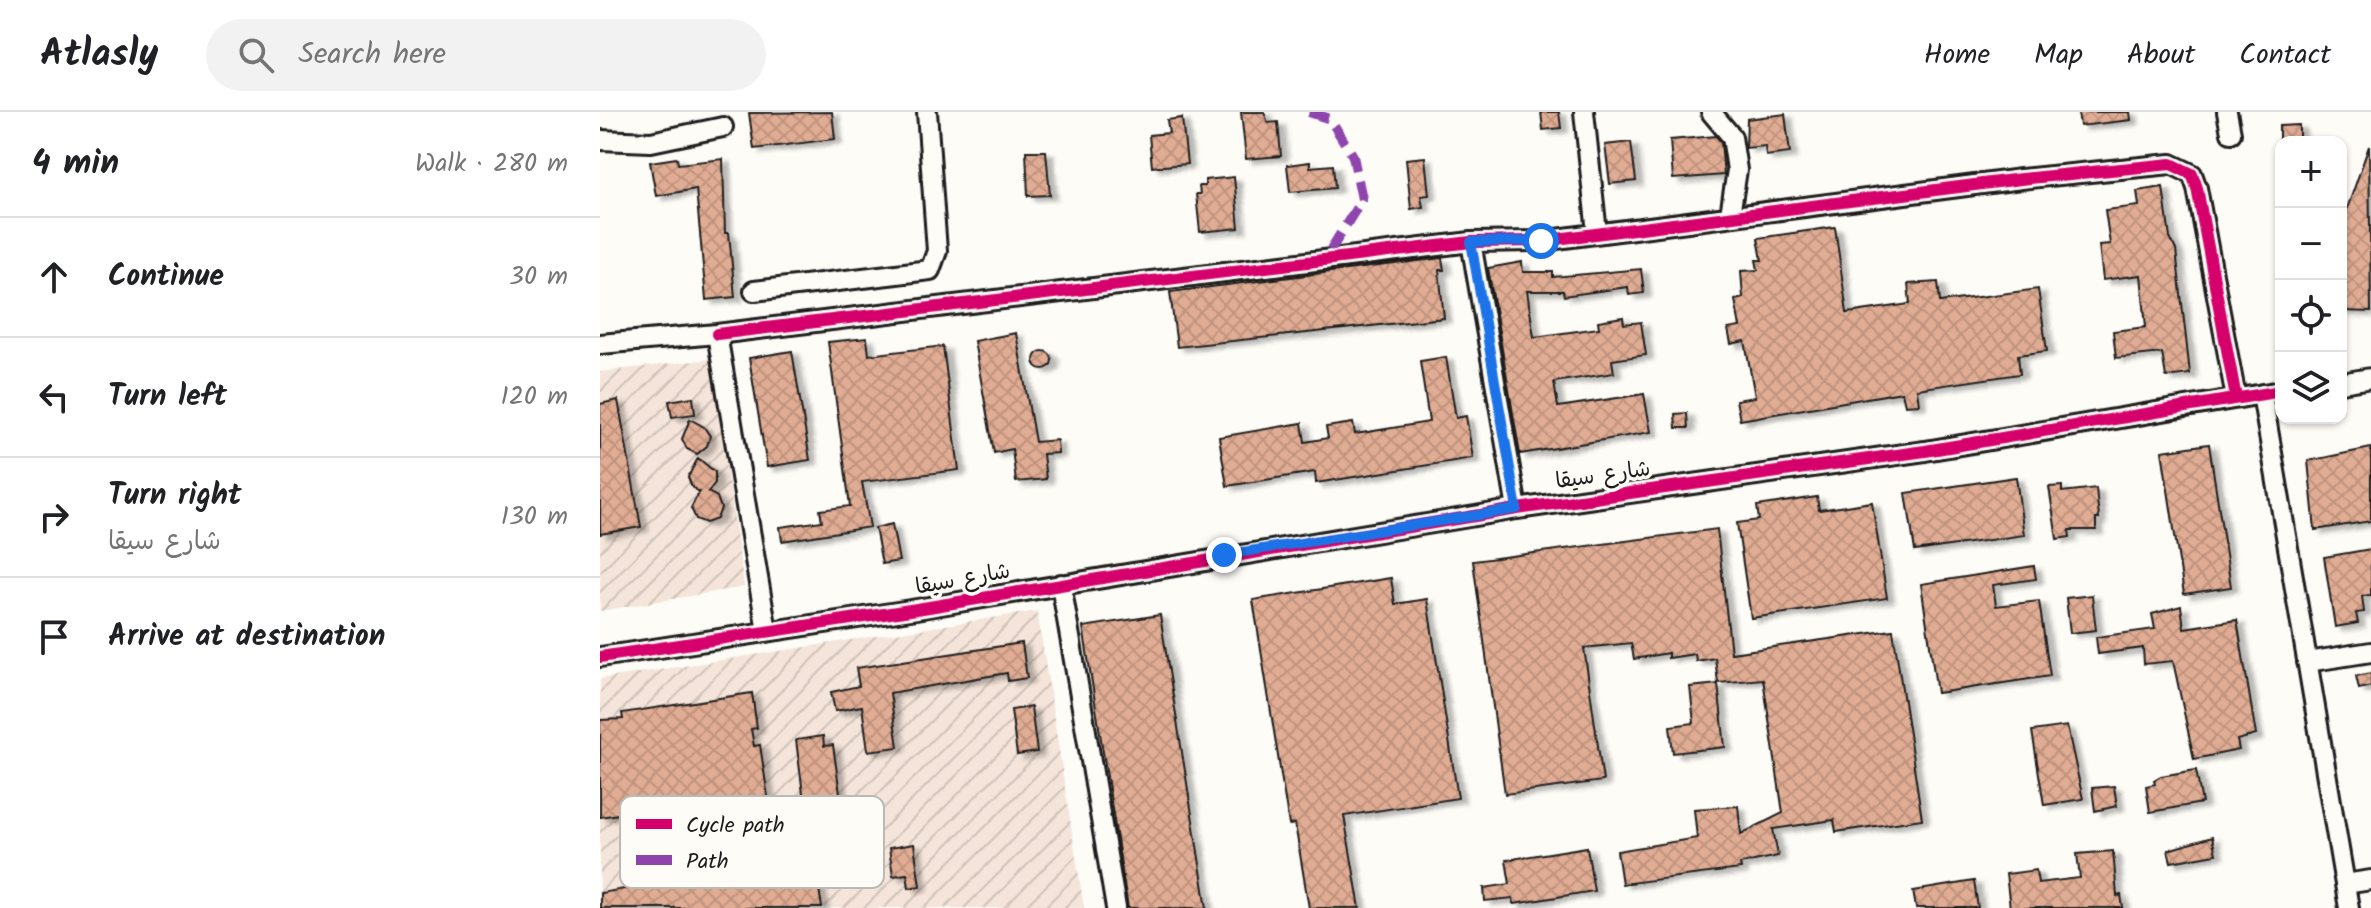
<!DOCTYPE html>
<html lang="en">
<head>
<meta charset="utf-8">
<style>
  :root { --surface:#fff; --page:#f2f2f2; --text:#202124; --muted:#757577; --line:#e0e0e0 }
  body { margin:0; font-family:Kalam,"Playpen Sans Arabic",sans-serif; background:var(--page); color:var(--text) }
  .controls { position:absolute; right:24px; top:24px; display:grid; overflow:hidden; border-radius:16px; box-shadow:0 2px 6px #0004 }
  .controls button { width:72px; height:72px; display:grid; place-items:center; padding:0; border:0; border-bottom:2px solid var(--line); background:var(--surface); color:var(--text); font:40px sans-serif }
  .stop { position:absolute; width:24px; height:24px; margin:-18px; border:6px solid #1a73e8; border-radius:50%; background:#fff }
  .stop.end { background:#1a73e8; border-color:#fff; box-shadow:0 2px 8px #0008 }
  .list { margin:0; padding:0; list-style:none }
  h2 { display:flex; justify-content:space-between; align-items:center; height:104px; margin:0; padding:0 32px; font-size:34px }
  h2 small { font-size:26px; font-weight:400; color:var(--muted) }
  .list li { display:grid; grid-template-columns:52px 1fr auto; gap:24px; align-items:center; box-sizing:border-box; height:120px; padding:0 32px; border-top:2px solid var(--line) }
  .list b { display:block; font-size:30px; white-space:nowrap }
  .list p { margin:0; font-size:26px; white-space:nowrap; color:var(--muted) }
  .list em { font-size:26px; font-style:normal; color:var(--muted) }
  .icon { flex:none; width:44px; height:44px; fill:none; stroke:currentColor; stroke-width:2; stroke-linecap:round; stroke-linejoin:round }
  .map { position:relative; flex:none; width:1771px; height:796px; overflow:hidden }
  header { display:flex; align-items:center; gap:48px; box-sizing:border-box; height:112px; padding:0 40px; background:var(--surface); border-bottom:2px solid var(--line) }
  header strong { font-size:38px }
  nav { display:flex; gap:44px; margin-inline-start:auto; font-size:28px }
  .search { width:560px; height:72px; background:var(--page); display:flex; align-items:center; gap:20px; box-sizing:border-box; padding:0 28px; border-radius:44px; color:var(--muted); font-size:30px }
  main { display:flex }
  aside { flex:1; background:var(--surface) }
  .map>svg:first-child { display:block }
</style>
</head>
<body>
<header>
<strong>Atlasly</strong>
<div class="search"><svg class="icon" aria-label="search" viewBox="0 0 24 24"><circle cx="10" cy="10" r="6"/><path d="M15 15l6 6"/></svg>Search here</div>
<nav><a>Home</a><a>Map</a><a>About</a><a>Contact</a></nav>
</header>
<main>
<aside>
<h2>4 min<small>Walk · 280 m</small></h2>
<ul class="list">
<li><svg class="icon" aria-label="ahead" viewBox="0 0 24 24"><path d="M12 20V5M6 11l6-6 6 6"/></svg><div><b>Continue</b></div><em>30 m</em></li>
<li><svg class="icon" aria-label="left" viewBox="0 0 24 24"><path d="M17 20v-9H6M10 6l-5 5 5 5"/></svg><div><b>Turn left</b></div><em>120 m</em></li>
<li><svg class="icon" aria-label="right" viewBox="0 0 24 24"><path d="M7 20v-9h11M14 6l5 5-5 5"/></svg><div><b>Turn right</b><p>شارع سيقا</p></div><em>130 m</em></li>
<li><svg class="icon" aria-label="arrive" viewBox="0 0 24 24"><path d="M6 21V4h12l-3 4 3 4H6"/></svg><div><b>Arrive at destination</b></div></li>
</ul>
</aside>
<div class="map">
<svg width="1771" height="796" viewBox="0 0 1771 796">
  <defs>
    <pattern id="industrial-furrows" width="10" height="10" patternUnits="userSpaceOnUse" patternTransform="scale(2)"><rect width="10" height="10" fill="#f4e4d9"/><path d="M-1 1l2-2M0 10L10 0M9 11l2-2" fill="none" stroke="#d1c3ba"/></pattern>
    <pattern id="building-cross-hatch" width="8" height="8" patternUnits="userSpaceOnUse" patternTransform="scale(2)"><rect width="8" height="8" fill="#e0ac93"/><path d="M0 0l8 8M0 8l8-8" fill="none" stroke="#c0937e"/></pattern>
    <filter id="shadow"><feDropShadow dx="7" dy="4" stdDeviation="2" flood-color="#0004"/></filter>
  </defs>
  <rect width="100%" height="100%" fill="#fdfcf7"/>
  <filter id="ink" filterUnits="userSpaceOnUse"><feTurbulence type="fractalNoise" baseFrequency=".0125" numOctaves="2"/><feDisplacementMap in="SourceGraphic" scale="16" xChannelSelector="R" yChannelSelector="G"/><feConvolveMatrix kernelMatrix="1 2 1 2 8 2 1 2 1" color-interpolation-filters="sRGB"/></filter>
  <g filter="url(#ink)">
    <path fill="url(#industrial-furrows)" d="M111,247L144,475L0,499V260Z
      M437,499L484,796H0V567Z"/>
    <path fill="url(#building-cross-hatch)" stroke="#1c1c1c" stroke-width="2" filter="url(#shadow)" d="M232,0L235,27L154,37L149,1Z
      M641,0H664L668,11L678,10L681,44L646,47Z
      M941,0H959L961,16L943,18Z
      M1478,0H1530L1531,8L1480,14Z
      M1185,2L1190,41L1166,44L1165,34L1146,36L1147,7Z
      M582,6L587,52L552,55L549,23L569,21L567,8Z
      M1699,13V28L1679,29V14Z
      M1116,24L1121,30L1124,63L1073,67L1070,28Z
      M1031,30L1036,69L1010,72L1005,33Z
      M1769,34L1771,200L1741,199V114Z
      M426,39H446L450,83L428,84Z
      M825,45L829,83L821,84L823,95L811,97L806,47Z
      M77,46L78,52L123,47L125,121H129L135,185L106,188L96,77L56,84L50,50Z
      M710,50V55L733,53L735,76L690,80L687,53Z
      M634,65L639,116L600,120L596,82H600L599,74H605V68Z
      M1563,75L1570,126L1576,138L1590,262L1566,265L1562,241L1516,246L1513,219L1546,215L1541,163L1503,168L1499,133L1510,132L1505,98L1539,94L1537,79Z
      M1235,115L1247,201L1310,192L1308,172L1338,170L1340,190L1438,177L1447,239L1418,243L1420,262L1317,277L1319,292L1305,293L1302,280L1140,308L1136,288L1155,285L1145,229L1131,232L1128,217L1140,215L1135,188L1143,186L1141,159L1158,158L1156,148H1162L1158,126Z
      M842,146L844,158H839L844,206L577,235L570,180Z
      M922,150L923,160H953V165L1041,157L1044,181L1029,183L1028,175L964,184L963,179H927L934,225L999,216L998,209L1023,205L1024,212L1041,210L1046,243L1012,248L1014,261L954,270L958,295L1044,282L1051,320L920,342L888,156Z
      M416,221L435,330L457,328L458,341L443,342L446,367L416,370L412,337L394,341L374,229Z
      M267,226L269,243L343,234L359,358L262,370L270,415L182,429L180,415L222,409L220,398L250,394L228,230Z
      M192,239L210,348L167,355L149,246Z
      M434 248a9 9 0 1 1 18 0a9 9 0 1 1-18 0Z
      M846,245L856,306L866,304L873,346L716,371L715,360L627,374L619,325L702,311L705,330L728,326L726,315L753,311L755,322L829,310L820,249Z
      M93,285L95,302L72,305L69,289Z
      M18,288L41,415L0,422V292Z
      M1087,301L1088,316H1076L1075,302Z
      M90,307L104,315L110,324L107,334L97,342L87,337L82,327Z
      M1609,332L1631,475L1584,482L1562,339Z
      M1771,336V409L1715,418L1708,349Z
      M98,346L115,360V371L108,380L117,385L121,396L117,407L106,411L96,407L91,396L99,380L92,375L88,365Z
      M1416,365L1424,423L1315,439L1306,381Z
      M1462,374V380L1496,376L1499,407H1496V418H1469L1470,425L1457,427L1449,375Z
      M1217,385L1219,398L1272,390L1287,486L1151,506L1137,411L1159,408L1157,394Z
      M292,412L299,449L282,452L275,416Z
      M1117,417L1131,541L1293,518L1322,707L1236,720L1234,708L1173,717L1178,744L1140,752L1141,757L1022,772L1017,739L1097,726L1094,697L1138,694L1141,722L1183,701L1163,567L1118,571L1115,546L1096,549L1095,542L1068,546V541L1034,547L1031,531L984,536L1003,669L905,682L873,449Z
      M1771,437V483L1762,484L1764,500L1756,501L1758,511L1735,515L1724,445Z
      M1434,454L1436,467L1393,473L1396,494L1439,489L1450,564L1337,581L1321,472Z
      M791,466L795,492L827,487L858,686L744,704L760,796H709L695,712L689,713L653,488Z
      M1492,483L1496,518L1470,521L1466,486Z
      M1581,494L1584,516L1637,508L1656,623L1637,628L1639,638L1594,647L1573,549L1544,552L1543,536L1498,542L1496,525L1555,517L1552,502Z
      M560,503L607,796H528L523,765L483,515Z
      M422,531L427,566L408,569L407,561L290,581L298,635L268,639L262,594L235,599L231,580L259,574L256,556Z
      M1771,561V574L1759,577L1756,564Z
      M1118,572L1125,635L1073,641L1070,614L1094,611L1090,575Z
      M152,581L157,616L151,617L154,634L160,633L179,756L215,751L222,796H0V781L49,773L37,699L0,705V608L23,607L22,601Z
      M431,595L437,640L417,643L411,598Z
      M1467,614L1483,687L1444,693L1432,619Z
      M223,624L224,634L233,633L247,730L210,735L196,628Z
      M1596,658L1602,691L1550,700L1546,674L1555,672L1554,668L1561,664Z
      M1514,674L1517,694L1495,699L1492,676Z
      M1612,725L1616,742L1571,750L1568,738Z
      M314,732L320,774L309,776L307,762L293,764L289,736Z
      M987,735L994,779L914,792L913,786L885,789L884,776L910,772L906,748Z
      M1513,739L1517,784L1521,783L1523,796H1410L1406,762L1436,758L1438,771L1480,766L1477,742Z
      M1374,769L1378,796H1316L1313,779Z"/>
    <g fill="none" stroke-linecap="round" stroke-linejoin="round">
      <defs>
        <path id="minor" d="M984,0L997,121
          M1111,0L1132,25L1137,58L1130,103
          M1627,0L1631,21
          M0,28L51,30L123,15
          M871,130L917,397
          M154,179L330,158L337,139L327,0
          M117,222L871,130L941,129L1421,67L1571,52L1592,62L1597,76L1636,286
          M0,232L117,222L167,519
          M1741,271L1771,266
          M1662,282L1749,796
          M461,472L516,796
          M0,545L317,497L917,397L1325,339L1681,279
          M1707,550L1771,540
          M1745,772L1771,768"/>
      </defs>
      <use href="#minor" stroke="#1c1c1c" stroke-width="24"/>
      <use href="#minor" stroke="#fdfcf7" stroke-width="18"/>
      <path stroke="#8e44ad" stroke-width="10" stroke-dasharray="20 10" stroke-linecap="butt" d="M709,0L730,7L753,44L762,87L725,147"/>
      <defs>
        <path id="cycleway" d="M117,222L871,130L941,129L1421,67L1571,52L1592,62L1597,76L1636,286
          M0,545L317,497L917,397L1325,339L1681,279"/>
      </defs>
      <use href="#cycleway" stroke="#fdfcf7" stroke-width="17"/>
      <use href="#cycleway" stroke="#d6006c" stroke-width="12"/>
    </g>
  </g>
  <g fill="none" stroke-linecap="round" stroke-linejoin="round" filter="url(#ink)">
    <path stroke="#1a73e8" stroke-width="10" d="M624,443L917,397L871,130L941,129"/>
  </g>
  <g text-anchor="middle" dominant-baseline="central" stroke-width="7" stroke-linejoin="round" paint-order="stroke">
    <g font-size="22" fill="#1c1c1c" stroke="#fdfcf7">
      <text transform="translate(1003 364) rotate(-8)">شارع سيقا</text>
      <text transform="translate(363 468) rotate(-10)">شارع سيقا</text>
    </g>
  </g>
  <rect x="20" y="684" width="264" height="92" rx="12" fill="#fdfcf7" stroke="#bab9b5" stroke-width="2"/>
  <rect x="36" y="707" width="36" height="10" fill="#d6006c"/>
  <rect x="36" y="743" width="36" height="10" fill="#8e44ad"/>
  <g font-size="22" fill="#1c1c1c">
    <text x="86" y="720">Cycle path</text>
    <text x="86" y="756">Path</text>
  </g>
</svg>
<div class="controls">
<button>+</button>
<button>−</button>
<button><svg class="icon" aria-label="locate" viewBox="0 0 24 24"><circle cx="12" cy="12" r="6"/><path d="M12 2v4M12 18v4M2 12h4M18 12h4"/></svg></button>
<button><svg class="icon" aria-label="layers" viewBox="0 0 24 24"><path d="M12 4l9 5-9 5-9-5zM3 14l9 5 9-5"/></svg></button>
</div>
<div class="stop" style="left:941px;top:129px"></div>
<div class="stop end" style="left:624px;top:443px"></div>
</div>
</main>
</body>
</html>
